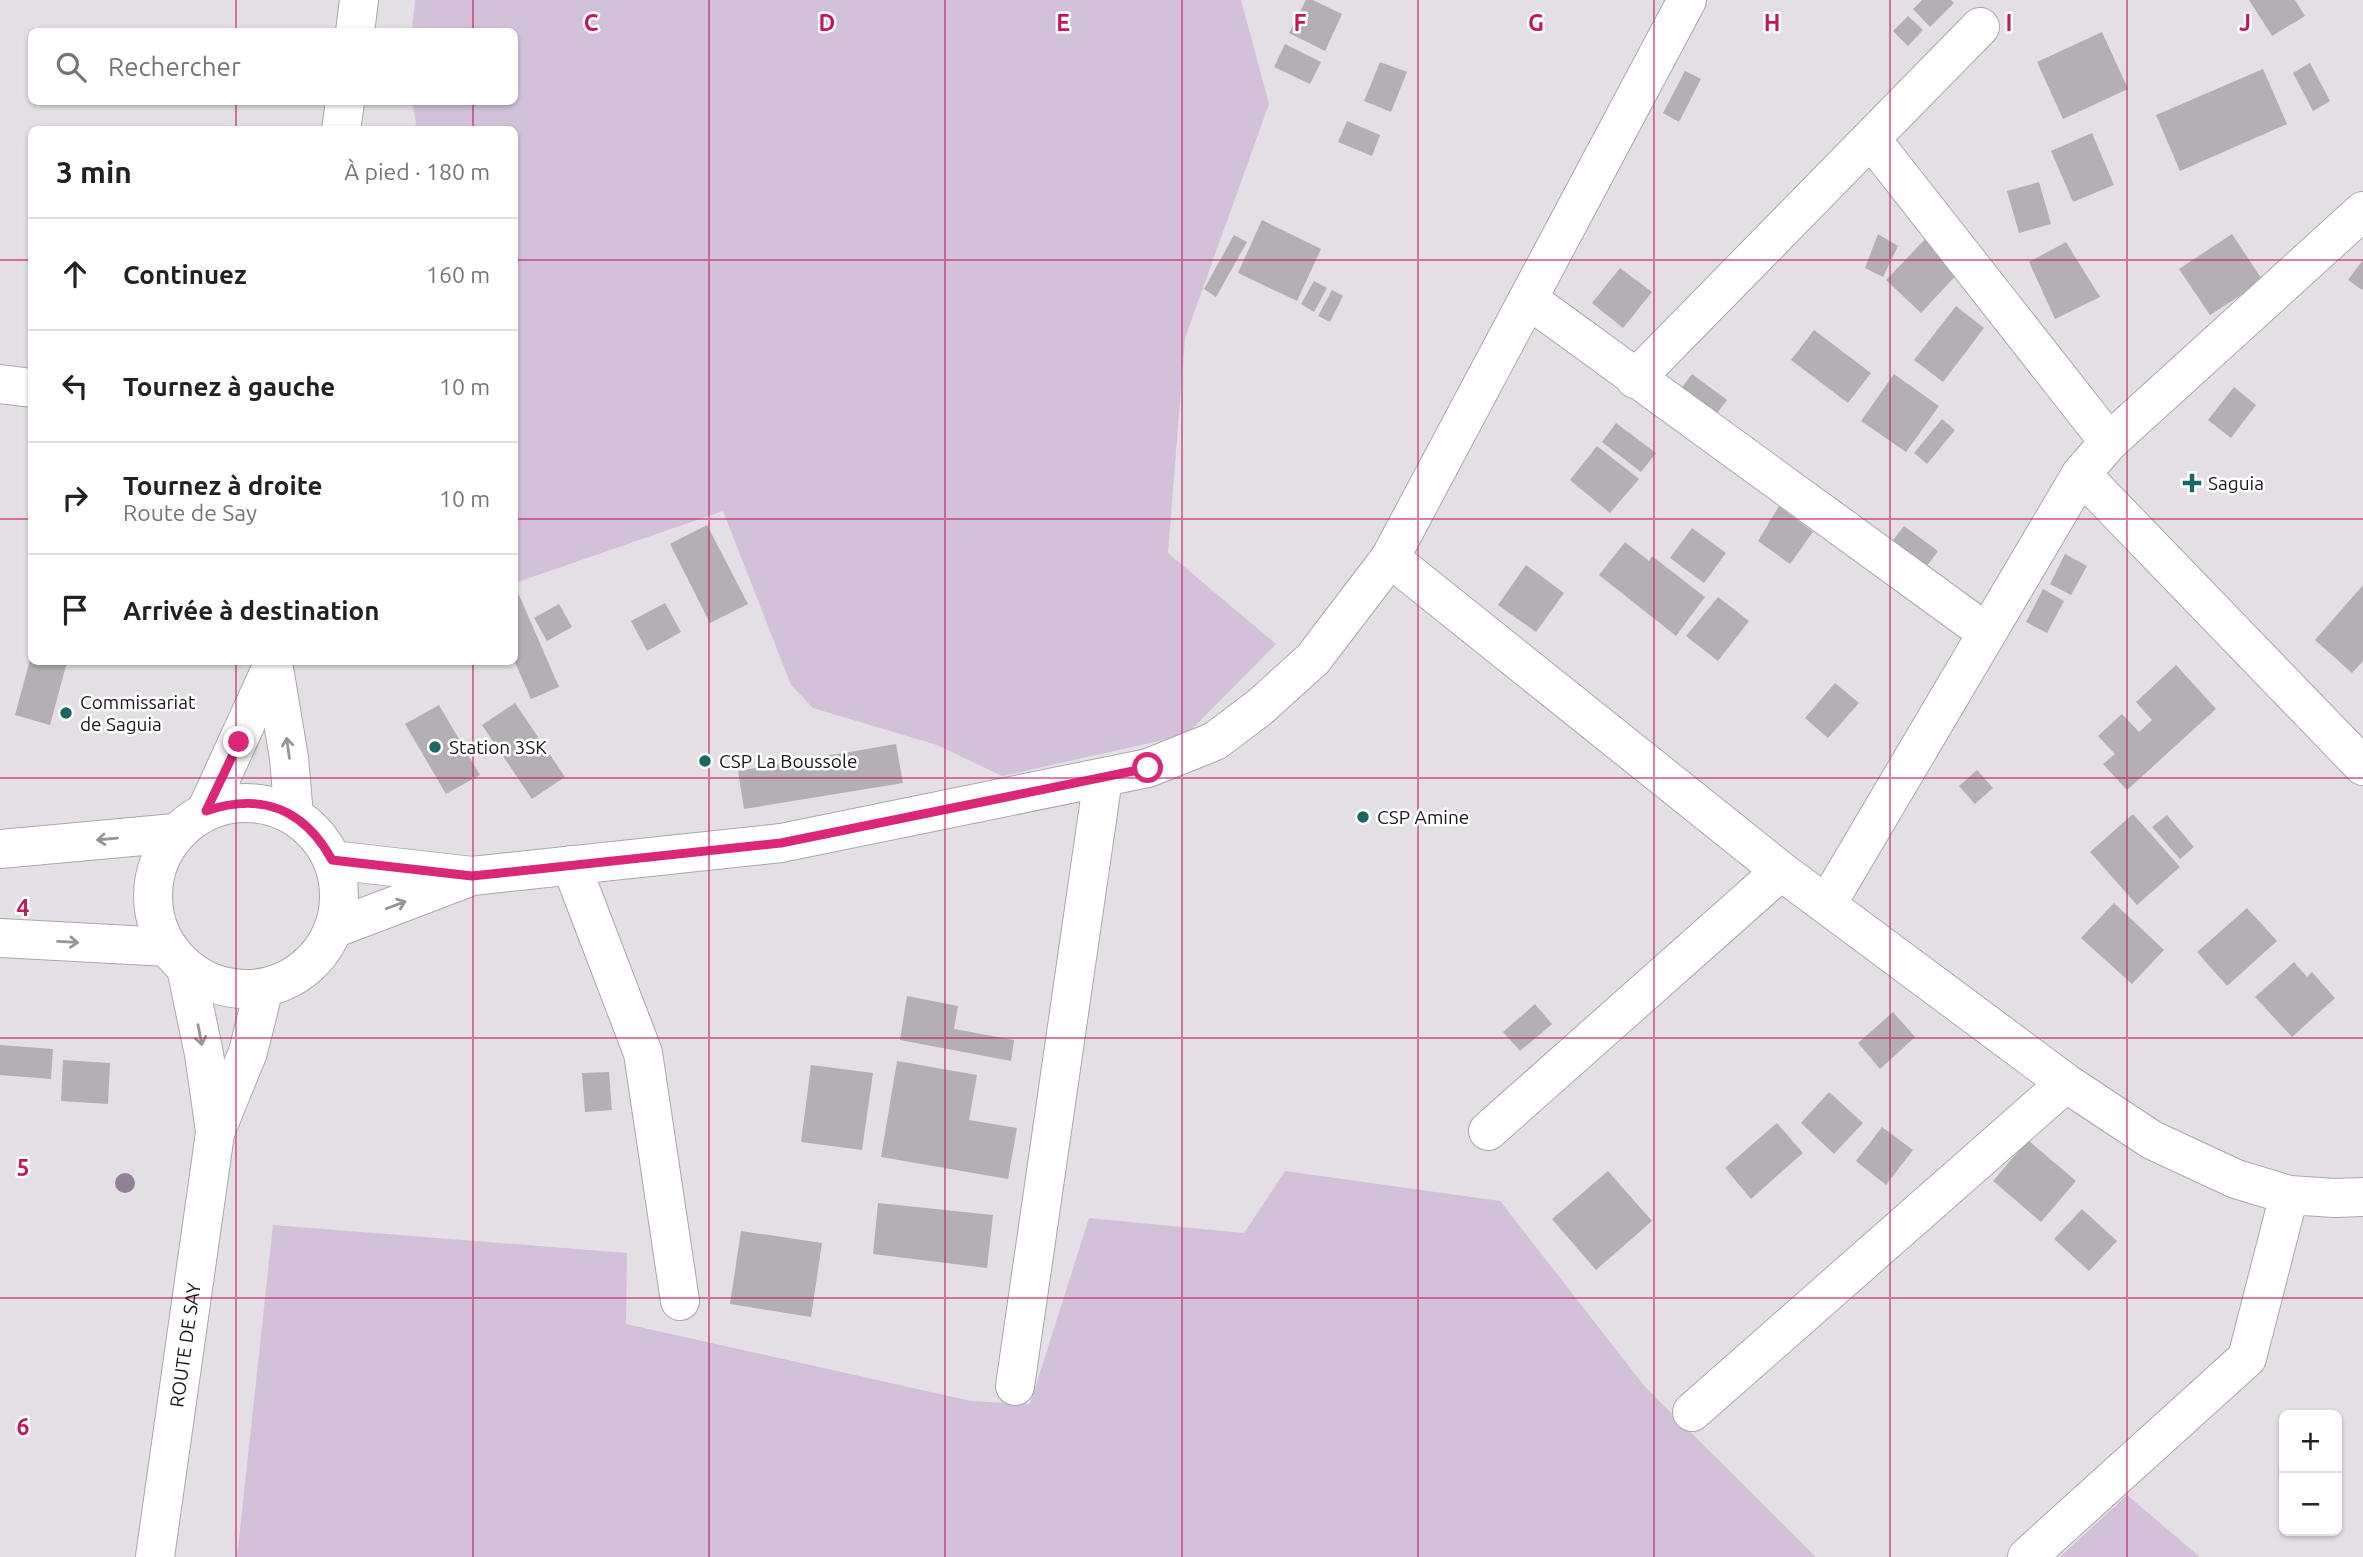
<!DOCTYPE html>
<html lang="fr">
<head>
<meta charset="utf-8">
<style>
  :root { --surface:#fff; --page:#f2f2f2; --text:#222; --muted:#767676; --line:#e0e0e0 }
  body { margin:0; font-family:Ubuntu,sans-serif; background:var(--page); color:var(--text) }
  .controls { position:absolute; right:21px; bottom:21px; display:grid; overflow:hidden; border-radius:10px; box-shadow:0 2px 5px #0004 }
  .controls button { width:63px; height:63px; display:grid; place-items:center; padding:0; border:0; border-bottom:2px solid var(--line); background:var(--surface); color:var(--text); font:35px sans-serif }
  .stop { position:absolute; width:21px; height:21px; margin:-16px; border:5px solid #db2777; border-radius:50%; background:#fff }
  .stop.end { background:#db2777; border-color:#fff; box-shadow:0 2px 7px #0008 }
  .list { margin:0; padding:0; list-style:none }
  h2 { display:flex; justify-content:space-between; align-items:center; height:91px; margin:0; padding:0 28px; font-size:30px }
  h2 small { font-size:23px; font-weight:400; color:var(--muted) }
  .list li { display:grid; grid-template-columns:46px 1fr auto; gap:21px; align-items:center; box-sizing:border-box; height:112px; padding:0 28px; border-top:2px solid var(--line) }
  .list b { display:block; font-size:26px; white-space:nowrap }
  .list p { margin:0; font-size:23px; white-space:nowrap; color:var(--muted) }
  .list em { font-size:23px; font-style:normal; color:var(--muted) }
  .icon { flex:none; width:38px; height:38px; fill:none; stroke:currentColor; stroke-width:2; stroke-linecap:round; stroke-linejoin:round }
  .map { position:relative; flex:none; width:2363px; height:1557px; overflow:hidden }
  .search { position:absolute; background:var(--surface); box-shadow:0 2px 5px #0004; left:28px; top:28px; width:490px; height:77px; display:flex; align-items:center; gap:18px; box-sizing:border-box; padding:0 24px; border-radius:10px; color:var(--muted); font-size:26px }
  .panel { position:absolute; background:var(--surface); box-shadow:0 2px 5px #0004; left:28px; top:126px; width:490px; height:539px; border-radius:10px }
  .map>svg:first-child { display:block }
</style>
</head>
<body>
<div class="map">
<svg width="2363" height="1557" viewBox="0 0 2363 1557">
  <rect width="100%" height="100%" fill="#e4dfe5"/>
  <path fill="#d3c1d9" d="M415,0H1241L1269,104L1185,338L1168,553L1276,644L1186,735L1002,776L937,745L813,708L791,685L723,511L515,583L514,130L417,129L412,102H514V32H412Z
    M1285,1171L1500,1201L1646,1388L1816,1557H237L273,1225L627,1253L626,1324L971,1401L1030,1404L1089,1218L1244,1233Z
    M2127,1495L2200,1557H2060Z"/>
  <path fill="#b3afb4" d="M1306,0H1313L1342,14L1325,51L1289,33Z
    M1922,0H1951L1954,3L1930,27L1913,9Z
    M2249,0H2295L2305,16L2272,36Z
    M1908,16L1923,30L1908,46L1893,31Z
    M2102,32L2128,89L2063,119L2037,62Z
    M1285,44L1321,62L1310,84L1274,67Z
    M1380,62L1407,72L1391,112L1364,101Z
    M2310,63L2330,101L2313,111L2293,73Z
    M2263,69L2287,124L2180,171L2156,115Z
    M1685,71L1701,79L1679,122L1663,113Z
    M1347,121L1380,135L1372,156L1338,142Z
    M2092,133L2114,185L2073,202L2051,151Z
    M2039,182L2051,224L2019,233L2007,191Z
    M1262,220L1321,249L1297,301L1238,273Z
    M1878,234L1898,246L1883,277L1865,268Z
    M2232,234L2263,281L2210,315L2179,269Z
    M1234,235L1247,242L1216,297L1204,289Z
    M1927,237L1962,269L1921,313L1886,280Z
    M2066,242L2100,297L2055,319L2029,262Z
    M2363,260V289L2362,290L2348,280Z
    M1620,268L1652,292L1623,328L1592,303Z
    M1314,281L1327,288L1314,312L1301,304Z
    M1332,290L1343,296L1330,322L1318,316Z
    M1956,306L1984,328L1943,382L1914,360Z
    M1814,330L1871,373L1848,403L1791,360Z
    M1692,374L1727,400L1715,416L1680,390Z
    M1894,374L1939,406L1906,452L1861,421Z
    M2234,387L2256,405L2231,438L2208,420Z
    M1942,419L1955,430L1927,464L1914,453Z
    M1616,423L1656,453L1641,472L1602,442Z
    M1597,446L1639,479L1610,513L1570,480Z
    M1779,506L1813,532L1790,564L1758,541Z
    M707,525L748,604L710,623L670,544Z
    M1904,526L1938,551L1924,570L1890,544Z
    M1692,528L1726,553L1704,583L1670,558Z
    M1625,542L1649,561L1652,556L1705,597L1676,636L1599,575Z
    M2065,554L2087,566L2071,595L2050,584Z
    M1526,565L1564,593L1536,632L1498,605Z
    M2363,585V661L2352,673L2315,640Z
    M2043,589L2064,601L2047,633L2026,622Z
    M519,595L559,687L531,699L514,660V597Z
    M1718,597L1749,621L1718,661L1686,636Z
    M665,603L681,632L647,651L631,621Z
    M559,604L572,627L547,641L534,618Z
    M31,656L32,662H67L50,725L15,715Z
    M2176,665L2216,709L2127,790L2103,764L2115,754L2098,736L2122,714L2139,732L2152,720L2136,702Z
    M1835,683L1859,703L1828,738L1805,718Z
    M515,703L565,777L532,799L482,725Z
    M439,705L480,775L446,794L405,724Z
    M896,744L903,783L744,809L738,771Z
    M1977,770L1993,788L1975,804L1959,786Z
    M2133,814L2180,867L2137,905L2090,852Z
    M2167,815L2194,847L2180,859L2152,827Z
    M2114,903L2164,950L2132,984L2081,938Z
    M2247,908L2277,941L2227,986L2197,952Z
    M2294,962L2307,977L2312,972L2335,998L2292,1037L2255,997Z
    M907,996L958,1006L954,1029L1014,1040L1011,1061L900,1040Z
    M1535,1004L1552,1024L1520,1051L1503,1032Z
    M1893,1012L1915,1037L1880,1069L1858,1043Z
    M0,1045L53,1049L51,1079L0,1075Z
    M63,1060L110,1063L108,1104L61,1101Z
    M897,1061L977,1075L969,1120L1017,1128L1008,1179L881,1157Z
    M811,1065L873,1073L862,1150L801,1142Z
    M609,1072L612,1110L585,1112L582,1073Z
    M1829,1092L1863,1123L1834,1154L1801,1123Z
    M1777,1123L1803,1153L1751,1199L1725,1168Z
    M1882,1127L1913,1150L1886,1185L1856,1161Z
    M2028,1140L2076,1181L2041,1222L1993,1181Z
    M1608,1171L1652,1221L1596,1270L1552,1219Z
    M878,1203L993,1215L987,1268L873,1254Z
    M2082,1209L2117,1241L2089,1271L2054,1239Z
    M741,1231L822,1243L811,1317L730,1304Z"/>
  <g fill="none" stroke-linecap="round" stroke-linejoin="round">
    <defs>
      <path id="minor" d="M1871,139L2109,442
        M1528,299L1987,633
        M1635,379L1980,27
        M0,384L32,388
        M2081,474L2363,766
        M1390,558L1781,871L2066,1083L2152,1140L2236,1179L2289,1195L2335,1198L2363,1197
        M332,860L472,876L781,843L1148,768L1215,741L1260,707L1313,659L1390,558L1687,0
        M571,865L643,1053L680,1301
        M1827,904L2081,474L2109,442L2363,211
        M333,929L467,878
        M1488,1131L1781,871
        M1015,1386L1103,778
        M1692,1412L2066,1083
        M2027,1557L2247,1358L2289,1195"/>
      <g id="major">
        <path d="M355,32L359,0"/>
        <path d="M341,130L345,102"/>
        <path d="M273,662L289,758L294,816"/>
        <circle cx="246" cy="896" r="93"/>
        <path d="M206,811L274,662"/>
        <path d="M186,968L204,1054L215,1131"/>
        <path id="s1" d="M155,1557L215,1133L248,1052L264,988"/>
      </g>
      <path id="highway" d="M0,849L175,833
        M0,938L168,947"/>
    </defs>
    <use href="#minor" stroke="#aaa7ac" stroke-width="40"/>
    <use href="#major" stroke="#aaa7ac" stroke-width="40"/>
    <use href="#highway" stroke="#aaa7ac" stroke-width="40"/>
    <use href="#minor" stroke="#fff" stroke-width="38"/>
    <use href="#major" stroke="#fff" stroke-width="38"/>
    <use href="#highway" stroke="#fff" stroke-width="38"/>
  </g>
  <circle fill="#928097" cx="125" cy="1183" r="10"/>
  <defs><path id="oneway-shaft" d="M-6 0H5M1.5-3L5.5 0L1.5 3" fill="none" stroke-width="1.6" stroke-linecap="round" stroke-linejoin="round" transform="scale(1.75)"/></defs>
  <g stroke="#979697">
    <use href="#oneway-shaft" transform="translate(288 748) rotate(-98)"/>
    <use href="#oneway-shaft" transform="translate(107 839) rotate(175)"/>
    <use href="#oneway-shaft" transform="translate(396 905) rotate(-21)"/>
    <use href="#oneway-shaft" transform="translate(68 942) rotate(3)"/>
    <use href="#oneway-shaft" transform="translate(200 1035) rotate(79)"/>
  </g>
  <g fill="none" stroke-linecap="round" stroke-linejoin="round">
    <path stroke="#db2777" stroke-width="9" d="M239,742L206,811C261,792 304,809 332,860L472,876L781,843L1148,768"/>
  </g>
  <path fill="none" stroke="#c2185b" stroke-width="2" stroke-opacity="0.55" d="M236,0V32M473,0V32M709,0V1557M945,0V1557M1182,0V1557M1418,0V1557M1654,0V1557M1890,0V1557M2127,0V1557M236,102V130M473,102V130M0,260H32M514,260H2363M0,519H32M514,519H2363M236,662V1557M473,662V1557M0,778H2363M0,1038H2363M0,1298H2363"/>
  <g fill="#1b6763" stroke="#fff" stroke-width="2.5">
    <path d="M2188.5 472.5h7v7h7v7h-7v7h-7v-7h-7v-7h7z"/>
    <circle cx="66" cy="713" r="7"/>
    <circle cx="435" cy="747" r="7"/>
    <circle cx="705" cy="761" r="7"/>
    <circle cx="1363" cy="817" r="7"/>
  </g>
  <g text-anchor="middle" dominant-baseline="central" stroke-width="5" stroke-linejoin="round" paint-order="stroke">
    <g font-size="19" fill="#171618" stroke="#fff" text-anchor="start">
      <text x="2208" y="483">Saguia</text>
      <text x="80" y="702">Commissariat<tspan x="80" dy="22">de Saguia</tspan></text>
      <text x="449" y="747">Station 3SK</text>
      <text x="719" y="761">CSP La Boussole</text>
      <text x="1377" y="817">CSP Amine</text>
    </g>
    <g font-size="19" fill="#171618" stroke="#fff">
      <text stroke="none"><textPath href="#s1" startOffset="214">ROUTE DE SAY</textPath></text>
    </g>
  </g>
  <g font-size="23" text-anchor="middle" font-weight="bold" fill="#c2185b" stroke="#fff" stroke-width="5" stroke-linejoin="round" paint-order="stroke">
    <text x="591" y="31">C</text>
    <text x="827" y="31">D</text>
    <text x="1063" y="31">E</text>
    <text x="1300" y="31">F</text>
    <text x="1536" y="31">G</text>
    <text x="1772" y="31">H</text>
    <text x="2009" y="31">I</text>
    <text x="2245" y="31">J</text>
    <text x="23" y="916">4</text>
    <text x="23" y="1176">5</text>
    <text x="23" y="1435">6</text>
  </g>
</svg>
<div class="controls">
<button>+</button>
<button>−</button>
</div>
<div class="stop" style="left:1148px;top:768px"></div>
<div class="stop end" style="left:239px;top:742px"></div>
<div class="search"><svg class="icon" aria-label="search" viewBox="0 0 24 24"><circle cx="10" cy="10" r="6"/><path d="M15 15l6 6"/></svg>Rechercher</div>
<section class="panel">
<h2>3 min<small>À pied · 180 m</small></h2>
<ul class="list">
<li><svg class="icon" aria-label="ahead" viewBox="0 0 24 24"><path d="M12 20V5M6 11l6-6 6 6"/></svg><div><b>Continuez</b></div><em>160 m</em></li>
<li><svg class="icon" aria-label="left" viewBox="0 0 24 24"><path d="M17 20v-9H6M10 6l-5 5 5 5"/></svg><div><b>Tournez à gauche</b></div><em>10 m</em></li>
<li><svg class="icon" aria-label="right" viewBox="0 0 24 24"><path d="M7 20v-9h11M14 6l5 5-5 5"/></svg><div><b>Tournez à droite</b><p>Route de Say</p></div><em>10 m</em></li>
<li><svg class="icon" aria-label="arrive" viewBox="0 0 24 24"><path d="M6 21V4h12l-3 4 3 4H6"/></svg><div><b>Arrivée à destination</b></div></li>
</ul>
</section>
</div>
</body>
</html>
